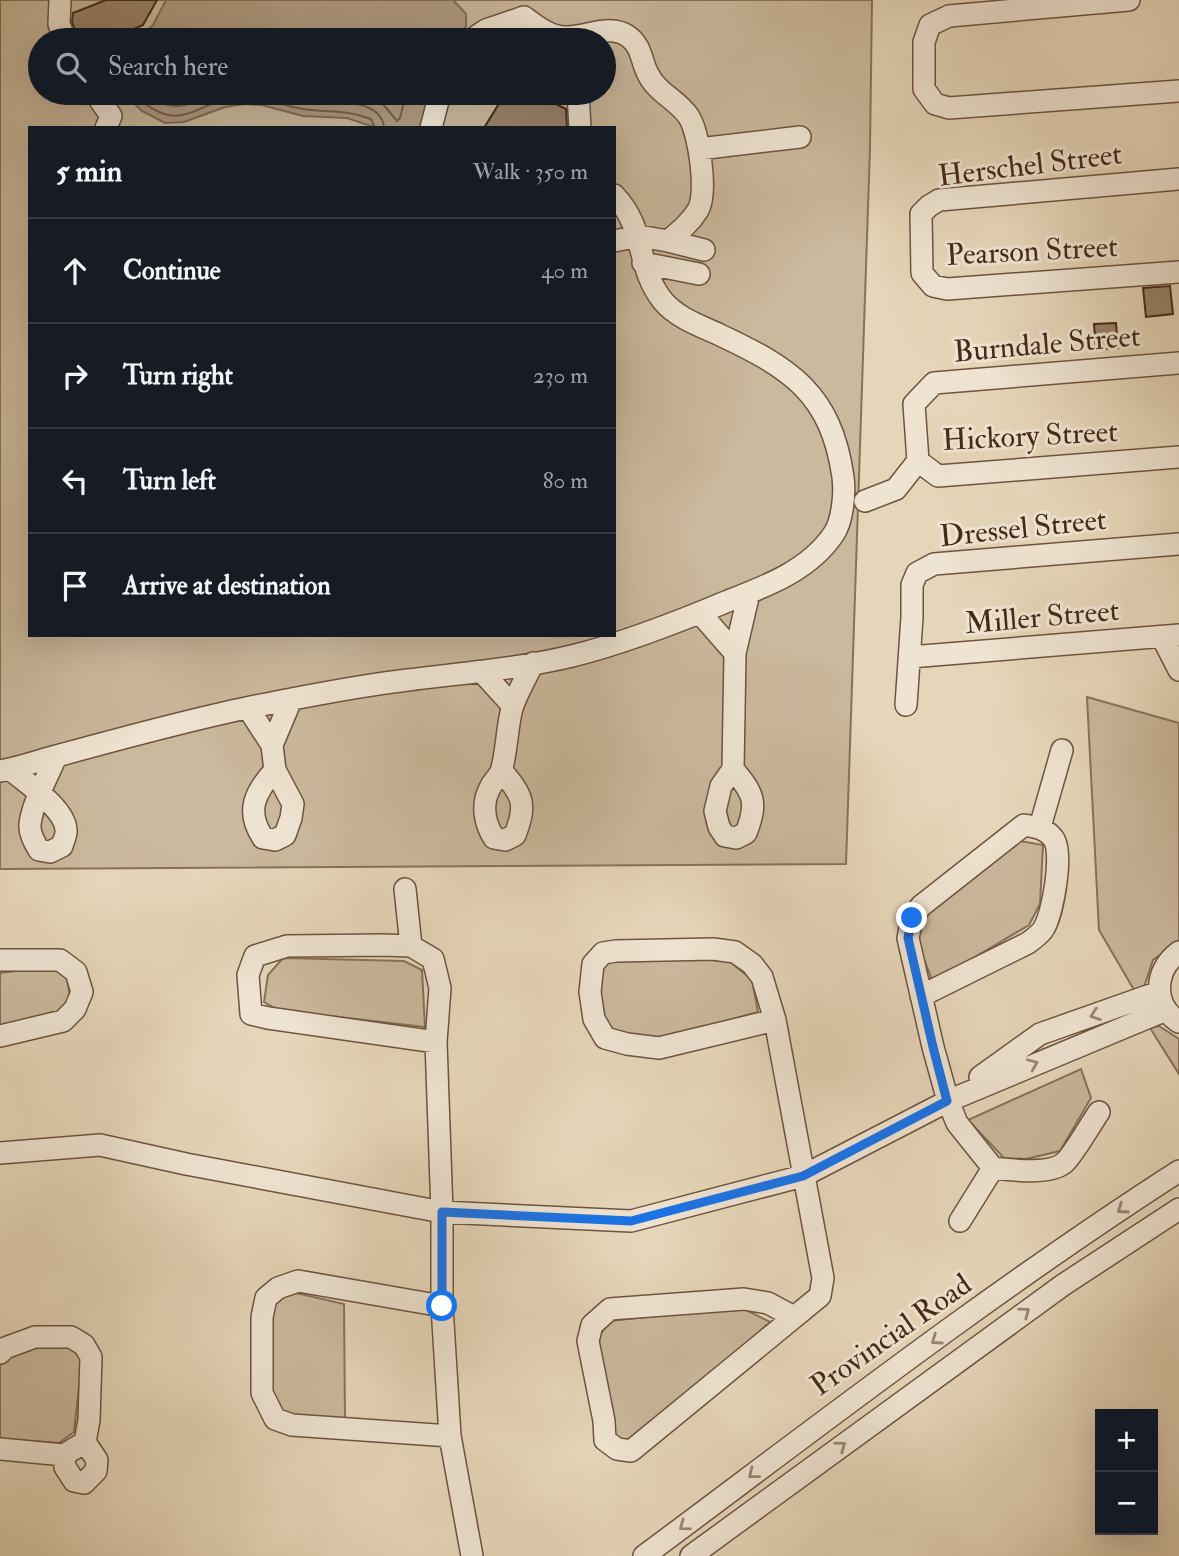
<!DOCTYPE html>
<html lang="en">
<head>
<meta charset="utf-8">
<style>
  :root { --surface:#171b24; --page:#242831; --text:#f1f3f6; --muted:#9ea1a6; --line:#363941 }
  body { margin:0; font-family:"IM FELL Double Pica",serif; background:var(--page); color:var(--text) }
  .controls { position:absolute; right:21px; bottom:21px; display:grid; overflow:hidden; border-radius:0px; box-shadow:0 7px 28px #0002 }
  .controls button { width:63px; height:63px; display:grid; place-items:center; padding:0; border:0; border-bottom:2px solid var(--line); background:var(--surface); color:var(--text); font:35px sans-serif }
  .stop { position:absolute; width:21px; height:21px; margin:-16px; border:5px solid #1a73e8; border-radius:50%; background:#fff }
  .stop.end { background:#1a73e8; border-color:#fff; box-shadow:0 2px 7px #0008 }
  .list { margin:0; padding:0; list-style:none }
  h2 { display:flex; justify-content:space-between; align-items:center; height:91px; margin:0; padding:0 28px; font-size:30px }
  h2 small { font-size:23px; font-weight:400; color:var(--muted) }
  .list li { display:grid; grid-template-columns:46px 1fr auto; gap:21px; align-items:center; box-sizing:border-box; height:105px; padding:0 28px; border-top:2px solid var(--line) }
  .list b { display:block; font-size:26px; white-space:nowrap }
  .list em { font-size:23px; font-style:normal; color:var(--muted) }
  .icon { flex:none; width:38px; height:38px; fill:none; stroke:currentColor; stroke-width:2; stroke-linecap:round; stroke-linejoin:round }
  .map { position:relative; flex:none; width:1179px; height:1556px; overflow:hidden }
  .search { position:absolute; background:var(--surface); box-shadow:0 7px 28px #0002; left:28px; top:28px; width:588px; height:77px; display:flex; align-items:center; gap:18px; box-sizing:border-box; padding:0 24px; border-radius:38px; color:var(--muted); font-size:26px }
  .panel { position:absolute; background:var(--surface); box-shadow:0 7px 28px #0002; left:28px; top:126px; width:588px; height:511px; border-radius:0px }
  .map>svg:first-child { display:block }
</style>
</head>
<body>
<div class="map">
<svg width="1179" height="1556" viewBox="0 0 1179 1556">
  <rect width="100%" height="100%" fill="#e6d6b9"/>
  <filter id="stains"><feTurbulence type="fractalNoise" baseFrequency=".00286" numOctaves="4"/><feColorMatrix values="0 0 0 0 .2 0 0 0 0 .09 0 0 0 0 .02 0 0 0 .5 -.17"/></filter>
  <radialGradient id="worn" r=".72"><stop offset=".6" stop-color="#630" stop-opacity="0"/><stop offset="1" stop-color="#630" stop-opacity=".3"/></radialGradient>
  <path fill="#cbb99d" stroke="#88715a" stroke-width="2" fill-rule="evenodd" d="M0,0H872L870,148L846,864L0,869ZM40,40H604V93H40ZM30,128H614V635H30Z
    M1087,697L1179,723V942L1153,960L1143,990L1137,995L1099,930Z
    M1020,841L1043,845L1040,904L1029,925L933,982L917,942L927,909Z
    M617,955L727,959L752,980L758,1012L658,1040L611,1034L594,995L603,965Z
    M283,958L404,961L422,970L425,1027L278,1010L264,1002L268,975Z
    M54,966L67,975L70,1000L58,1013L0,1026V973Z
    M1159,1026L1179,1039V1074L1150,1028Z
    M1081,1069L1091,1098L1060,1151L1026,1159L1004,1158L968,1120Z
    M296,1293L344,1304L345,1421L298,1420L284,1413L272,1396L269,1316L276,1300Z
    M740,1307L770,1322L633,1442L616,1440L597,1340L609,1321Z
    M39,1345C60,1345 70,1341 82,1361L74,1432L59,1443L0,1439V1363L8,1355Z"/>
  <path fill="#af9b82" stroke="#856d57" stroke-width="2" d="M166,0H453L466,14V26L460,40H136L153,25Z
    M123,93H433L424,128H377L347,118L303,116L262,105L245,104L225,107L184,122L165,123L142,111Z"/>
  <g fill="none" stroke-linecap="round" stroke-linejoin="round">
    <path stroke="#7a624c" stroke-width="2" d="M132,93C184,141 193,98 245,97C265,97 283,106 303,109C328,113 346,109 371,119L375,128
      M145,93C171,115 190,105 218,93
      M275,93C285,96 296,100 307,101C329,102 382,97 384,128
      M355,93L382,103L397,121L400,118L406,93"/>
  </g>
  <path fill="#99836b" stroke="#452916" stroke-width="2" d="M106,0H157L143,25L108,40H79L72,22L73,13Z
    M503,93H549L550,101L566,109L567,128H484L503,97Z
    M1170,286L1173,314L1146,317L1143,288Z
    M1116,323L1118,348L1096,350L1094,324Z"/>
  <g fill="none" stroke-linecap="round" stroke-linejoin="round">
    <defs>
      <path id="minor" d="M60,0L59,24L65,40
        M1129,0L949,16L930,25L924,42V89L935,104L949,108L1179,91
        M524,17C536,26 551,38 567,37C587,37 611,23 629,37C642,47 641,61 648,74C657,93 678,100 689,117C699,133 708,193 698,210C690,223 679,232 668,241L639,236L614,241
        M471,40L486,30L524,17
        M95,93L111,116L106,128
        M578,93L580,128
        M431,128L440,93
        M699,149L800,137
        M1179,179L939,200L929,206L921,214L922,273L933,286L947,289L1179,272
        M668,241L704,250
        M643,263L699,274
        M1179,363L934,383L914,404L918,461L938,476L1179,457
        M865,501L896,489L918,461
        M700,613L735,653L749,593
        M1162,637L1179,670
        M910,657L1179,635
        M482,672L513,706
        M906,705L912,617V585L917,573L934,564L1179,544
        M248,708L272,745
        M10,769C26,783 65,808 66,830C67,834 63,842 62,846L50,852L39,850C34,842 29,833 30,824C33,801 48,777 56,756
        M733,769C754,794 758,802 746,833L736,838L725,836L719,827L715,811L721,786L733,769L735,653
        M275,770C255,792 245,811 263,838L275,840L285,835L291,818L293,804L275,770L272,745L291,700
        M0,771C22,767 43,759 64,754C126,737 188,720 251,707C303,697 355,686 408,680C463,673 518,669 572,656C625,643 678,622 728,601C767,586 809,570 833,535C843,521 845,493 843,477C831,393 790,368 720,335C701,326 677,318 663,301C635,266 647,229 614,195
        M502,771C523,796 527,804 515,835L505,840L494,838C484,822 481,803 491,786C494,780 501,775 502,768C507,748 507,728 512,708C517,693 526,678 533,663
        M1040,827L1062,750
        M405,889L411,946
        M1179,952C1154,970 1152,1005 1179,1022
        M0,960H60L76,972L82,992L75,1009L63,1021L0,1036
        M921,996L1028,943C1034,938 1041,934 1044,928C1053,913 1064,851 1053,838C1045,828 1036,827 1024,825L921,906L912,918L908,938L933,1047L948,1101L957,1123L993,1168C1012,1170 1049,1175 1064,1163C1072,1157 1092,1122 1099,1112
        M775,1020L659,1048L627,1044L605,1038L594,1019L590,992L593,964L603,953L616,951L713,949L735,952L752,964L762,977L775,1020L823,1278L820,1296L631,1451L617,1449L605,1440L604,1421L588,1341L592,1325L610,1309L744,1299L768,1303L794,1317
        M436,1042L268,1018L251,1014L248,975L255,956L287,946L383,945L411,946L433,959L440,988L436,1042L442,1212V1306L450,1436L472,1556
        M980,1077L1040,1034L1159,992
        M0,1153L100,1145L186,1164L442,1212L631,1221L803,1176L948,1101L1166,1010
        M960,1221L993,1168
        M442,1306L298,1281L278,1288L266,1298L262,1317V1393L275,1419L292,1425L450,1436
        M0,1353L5,1348L35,1337H71L84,1345L91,1357L89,1420L85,1442L64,1455L0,1449
        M64,1455L65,1467L74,1481L84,1483L96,1471L97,1460L85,1442
        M644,1556C820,1425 994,1290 1179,1171
        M691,1556L1063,1285L1179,1209"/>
    </defs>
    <use href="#minor" stroke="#6d543f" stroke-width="24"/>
    <use href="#minor" stroke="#efe4d2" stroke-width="21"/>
  </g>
  <defs><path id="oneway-chevron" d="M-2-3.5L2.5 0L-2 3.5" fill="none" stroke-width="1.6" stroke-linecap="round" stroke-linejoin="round" transform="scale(1.75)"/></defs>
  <g stroke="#9a8674">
    <use href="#oneway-chevron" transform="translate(1095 1015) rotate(161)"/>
    <use href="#oneway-chevron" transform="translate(1033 1064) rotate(-23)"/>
    <use href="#oneway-chevron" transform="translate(1122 1209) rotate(145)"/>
    <use href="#oneway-chevron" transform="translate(1025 1312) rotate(-36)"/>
    <use href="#oneway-chevron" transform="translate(936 1340) rotate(145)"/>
    <use href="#oneway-chevron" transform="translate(841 1446) rotate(-36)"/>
    <use href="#oneway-chevron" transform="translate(753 1474) rotate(142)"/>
    <use href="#oneway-chevron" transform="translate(684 1526) rotate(143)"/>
  </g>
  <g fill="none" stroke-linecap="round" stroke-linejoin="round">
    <path stroke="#1a73e8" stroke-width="9" d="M442,1306V1212L631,1221L803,1176L947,1101L933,1047L908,938L912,918"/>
  </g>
  <g text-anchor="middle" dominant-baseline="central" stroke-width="6" stroke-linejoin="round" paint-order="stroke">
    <g font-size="30" fill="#452916" stroke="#efe4d2">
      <text transform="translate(1030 165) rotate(-7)">Herschel Street</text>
      <text transform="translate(1032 251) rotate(-3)">Pearson Street</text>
      <text transform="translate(1047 344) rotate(-5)">Burndale Street</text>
      <text transform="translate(1030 436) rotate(-3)">Hickory Street</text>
      <text transform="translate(1023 528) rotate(-6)">Dressel Street</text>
      <text transform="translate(1042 617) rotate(-5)">Miller Street</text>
      <text transform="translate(891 1335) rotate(-35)">Provincial Road</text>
    </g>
  </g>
  <rect width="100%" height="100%" filter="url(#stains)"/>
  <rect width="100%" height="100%" fill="url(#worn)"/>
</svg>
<div class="controls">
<button>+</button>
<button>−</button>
</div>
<div class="stop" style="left:442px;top:1306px"></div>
<div class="stop end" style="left:912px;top:918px"></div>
<div class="search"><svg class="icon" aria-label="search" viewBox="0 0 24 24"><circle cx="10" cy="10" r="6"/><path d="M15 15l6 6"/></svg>Search here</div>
<section class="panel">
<h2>5 min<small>Walk · 350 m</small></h2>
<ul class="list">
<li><svg class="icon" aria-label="ahead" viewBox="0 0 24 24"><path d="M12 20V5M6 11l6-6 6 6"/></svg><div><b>Continue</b></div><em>40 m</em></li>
<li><svg class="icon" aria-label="right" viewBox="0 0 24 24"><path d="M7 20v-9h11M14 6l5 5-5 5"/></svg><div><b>Turn right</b></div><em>230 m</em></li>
<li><svg class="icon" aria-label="left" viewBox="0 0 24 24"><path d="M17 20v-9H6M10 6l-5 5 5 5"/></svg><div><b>Turn left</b></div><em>80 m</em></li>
<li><svg class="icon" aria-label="arrive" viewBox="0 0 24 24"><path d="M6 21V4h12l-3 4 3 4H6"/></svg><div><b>Arrive at destination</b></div></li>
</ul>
</section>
</div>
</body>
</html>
